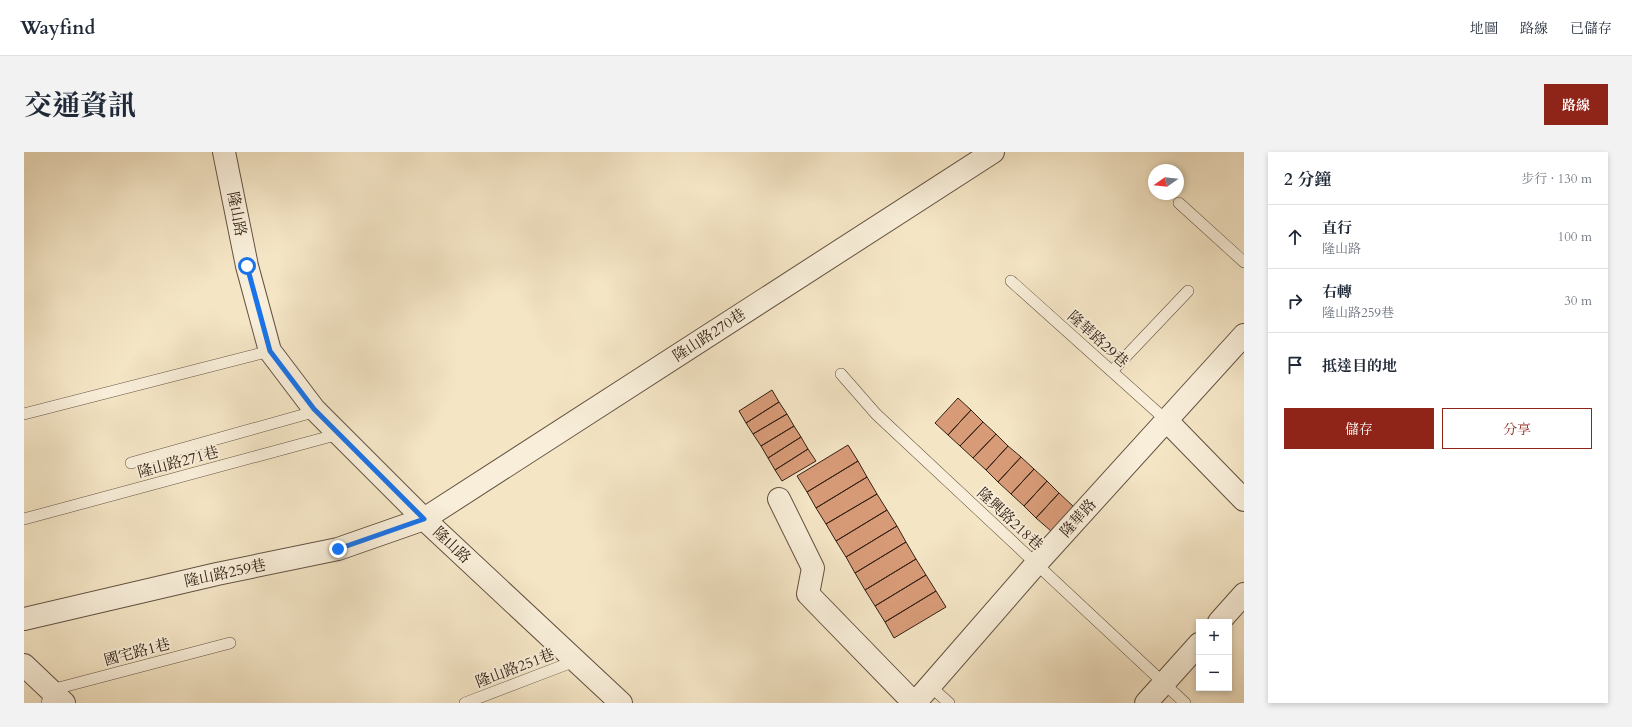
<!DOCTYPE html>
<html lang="zh-TW">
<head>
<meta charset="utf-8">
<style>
  :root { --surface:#fff; --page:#f2f2f3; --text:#1f2937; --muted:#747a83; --line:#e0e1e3; --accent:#8f2418 }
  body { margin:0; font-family:Cardo,"Noto Serif TC",serif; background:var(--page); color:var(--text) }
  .controls { position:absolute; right:12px; bottom:12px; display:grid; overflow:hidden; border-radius:0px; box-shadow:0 2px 6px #0003 }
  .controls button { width:36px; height:36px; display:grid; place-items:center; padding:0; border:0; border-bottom:1px solid var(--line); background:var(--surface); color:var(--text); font:20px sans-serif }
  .compass { position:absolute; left:1124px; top:12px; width:36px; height:36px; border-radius:50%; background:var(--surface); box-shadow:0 2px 6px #0003; rotate:256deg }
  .stop { position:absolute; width:12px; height:12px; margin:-9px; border:3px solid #1a73e8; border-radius:50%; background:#fff }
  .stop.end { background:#1a73e8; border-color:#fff; box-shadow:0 1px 4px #0008 }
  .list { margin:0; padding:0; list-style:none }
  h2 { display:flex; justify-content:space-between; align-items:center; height:52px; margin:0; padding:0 16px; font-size:17px }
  h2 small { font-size:13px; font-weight:400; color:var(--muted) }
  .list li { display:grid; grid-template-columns:26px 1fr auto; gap:12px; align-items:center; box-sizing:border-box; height:64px; padding:0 16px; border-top:1px solid var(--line) }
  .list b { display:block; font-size:15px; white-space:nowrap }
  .list p { margin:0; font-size:13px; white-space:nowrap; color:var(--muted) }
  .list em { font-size:13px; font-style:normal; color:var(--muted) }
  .actions { display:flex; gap:8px; padding:12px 16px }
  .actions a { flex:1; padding:9px 0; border:1px solid var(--accent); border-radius:0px; text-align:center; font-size:14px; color:var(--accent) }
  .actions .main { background:var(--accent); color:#fff }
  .icon { flex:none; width:22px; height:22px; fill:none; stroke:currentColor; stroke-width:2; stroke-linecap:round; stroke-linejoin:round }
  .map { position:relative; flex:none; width:1220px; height:551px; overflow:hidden; border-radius:0px }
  header { display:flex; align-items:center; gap:24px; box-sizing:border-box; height:56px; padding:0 20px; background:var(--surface); border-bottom:1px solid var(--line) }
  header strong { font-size:19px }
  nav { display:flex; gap:22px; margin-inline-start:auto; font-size:14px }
  .intro { display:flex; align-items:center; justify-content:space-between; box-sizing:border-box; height:96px; padding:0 24px }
  h1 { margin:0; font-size:28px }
  .button { padding:10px 18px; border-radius:0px; background:var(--accent); color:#fff; font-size:14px; font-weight:700 }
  main { display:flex; gap:24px; padding:0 24px }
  aside { flex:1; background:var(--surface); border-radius:0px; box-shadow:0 2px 6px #0003 }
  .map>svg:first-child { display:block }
</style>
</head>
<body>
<header>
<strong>Wayfind</strong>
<nav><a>地圖</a><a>路線</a><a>已儲存</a></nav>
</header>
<div class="intro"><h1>交通資訊</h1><a class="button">路線</a></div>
<main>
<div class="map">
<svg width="1220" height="551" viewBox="0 0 1220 551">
  <rect width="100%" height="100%" fill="#f4e5c5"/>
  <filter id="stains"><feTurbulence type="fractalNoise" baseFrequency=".005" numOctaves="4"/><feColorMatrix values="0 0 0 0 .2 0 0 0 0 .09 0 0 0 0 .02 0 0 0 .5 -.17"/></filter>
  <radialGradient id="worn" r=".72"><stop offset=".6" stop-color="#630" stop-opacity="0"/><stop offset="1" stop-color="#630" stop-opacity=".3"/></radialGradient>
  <path fill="#d89b78" stroke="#332015" d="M748,238L755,250L722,271L715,259Z
    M934,246L947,258L924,283L911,271Z
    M755,250L763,262L729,282L722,271Z
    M947,258L959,270L936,294L924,283Z
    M763,262L770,274L737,294L729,282Z
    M959,270L972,282L949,306L936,294Z
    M770,274L777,285L744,306L737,294Z
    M972,282L984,294L962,318L949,306Z
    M777,285L784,297L751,318L744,306Z
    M824,293L834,309L783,340L773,324Z
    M984,294L997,305L974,330L962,318Z
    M784,297L792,309L758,329L751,318Z
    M997,305L1010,317L987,342L974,330Z
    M834,309L843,325L792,356L783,340Z
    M1010,317L1023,329L1000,354L987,342Z
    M843,325L853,342L802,372L792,356Z
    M1023,329L1035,341L1012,366L1000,354Z
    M1035,341L1050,355L1027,379L1012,366Z
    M853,342L863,358L812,389L802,372Z
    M863,358L873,374L822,405L812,389Z
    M873,374L882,390L831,421L822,405Z
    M882,390L892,407L841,438L831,421Z
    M892,407L902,423L851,454L841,438Z
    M902,423L912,439L861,470L851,454Z
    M912,439L922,455L870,486L861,470Z"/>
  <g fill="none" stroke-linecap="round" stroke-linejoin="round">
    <defs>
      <path id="lane" d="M1155,51L1220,110
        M987,129L1142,268
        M1088,219L1164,139
        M817,222L852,262L1161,551
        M0,262L246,199
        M107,311L293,259
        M0,367L315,282
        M906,534L925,551
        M23,551L27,538L206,491
        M441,551L551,509"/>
      <path id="street" d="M200,0L223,114L246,199L290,257L400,367L597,551
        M1142,268L1220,348
        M755,347L789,416L784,442L890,551
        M0,467L193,422L314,397L400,367L969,0
        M1195,470L1220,442
        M0,513L40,551
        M891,551L1012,412L1220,183
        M1122,551L1175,492"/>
    </defs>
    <use href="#lane" stroke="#635141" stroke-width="12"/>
    <use href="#street" stroke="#635141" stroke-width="24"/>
    <use href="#lane" stroke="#f8eed9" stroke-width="11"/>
    <use href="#street" stroke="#f8eed9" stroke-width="22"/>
  </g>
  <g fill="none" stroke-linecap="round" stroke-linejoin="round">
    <path stroke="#1a73e8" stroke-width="5" d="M223,114L246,199L290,257L400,367L314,397"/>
  </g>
  <g text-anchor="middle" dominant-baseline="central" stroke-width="4" stroke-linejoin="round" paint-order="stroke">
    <g font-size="15" fill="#332015" stroke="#f8eed9">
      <text transform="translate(213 62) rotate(79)">隆山路</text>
      <text transform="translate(685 183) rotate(-33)">隆山路270巷</text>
      <text transform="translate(1074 187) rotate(42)">隆華路29巷</text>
      <text transform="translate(154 310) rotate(-15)">隆山路271巷</text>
      <text transform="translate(1054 366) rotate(-48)">隆華路</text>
      <text transform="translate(986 367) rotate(43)">隆興路218巷</text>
      <text transform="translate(428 393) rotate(43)">隆山路</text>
      <text transform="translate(201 421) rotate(-12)">隆山路259巷</text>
      <text transform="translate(113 500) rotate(-15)">國宅路1巷</text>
      <text transform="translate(491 516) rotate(-21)">隆山路251巷</text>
    </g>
  </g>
  <rect width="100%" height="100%" filter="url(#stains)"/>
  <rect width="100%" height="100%" fill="url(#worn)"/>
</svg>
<div class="controls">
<button>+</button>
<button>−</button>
</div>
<svg class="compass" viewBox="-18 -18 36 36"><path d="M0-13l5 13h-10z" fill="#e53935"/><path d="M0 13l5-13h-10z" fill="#747a83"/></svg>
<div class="stop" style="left:223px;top:114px"></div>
<div class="stop end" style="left:314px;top:397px"></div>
</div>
<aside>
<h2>2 分鐘<small>步行 · 130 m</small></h2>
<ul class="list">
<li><svg class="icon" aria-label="ahead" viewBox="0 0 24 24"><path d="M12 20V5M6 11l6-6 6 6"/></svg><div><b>直行</b><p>隆山路</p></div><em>100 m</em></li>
<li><svg class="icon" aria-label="right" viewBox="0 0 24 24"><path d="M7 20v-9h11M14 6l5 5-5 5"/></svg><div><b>右轉</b><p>隆山路259巷</p></div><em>30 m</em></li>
<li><svg class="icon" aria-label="arrive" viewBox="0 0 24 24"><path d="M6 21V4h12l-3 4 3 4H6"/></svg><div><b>抵達目的地</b></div></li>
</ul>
<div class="actions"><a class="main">儲存</a><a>分享</a></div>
</aside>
</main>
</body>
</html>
